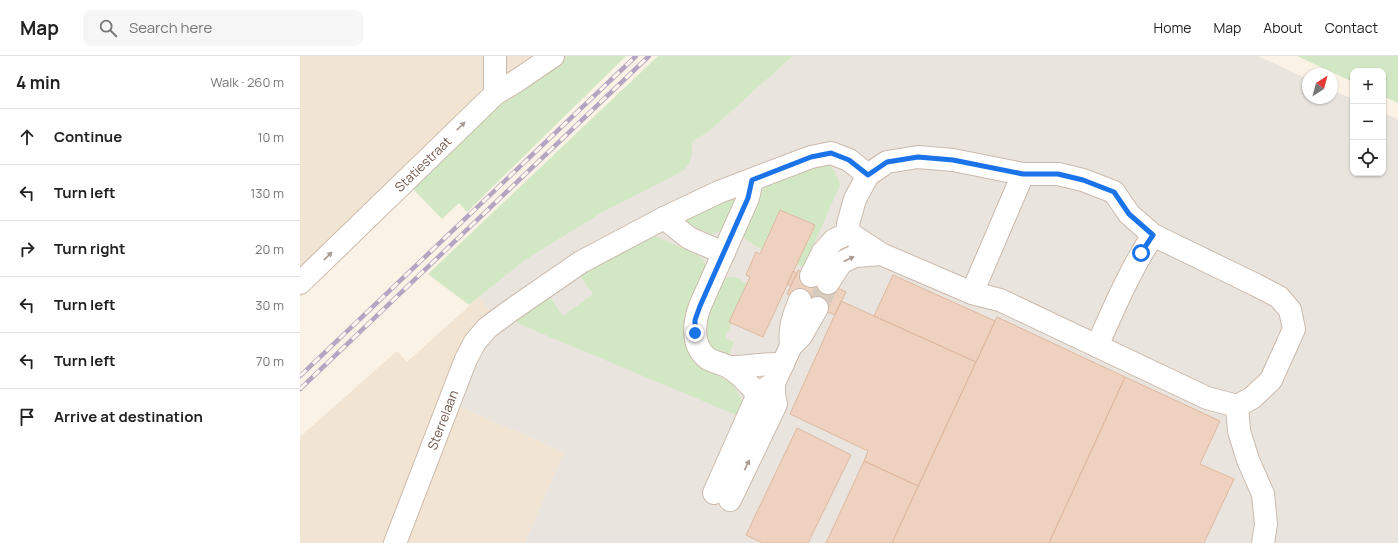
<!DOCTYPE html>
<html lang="en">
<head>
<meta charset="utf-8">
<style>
  :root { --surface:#fff; --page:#f6f6f6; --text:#222; --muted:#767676; --line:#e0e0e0 }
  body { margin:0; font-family:Manrope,sans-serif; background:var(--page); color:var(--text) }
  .controls { position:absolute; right:12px; top:12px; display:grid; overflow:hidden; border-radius:8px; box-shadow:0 1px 3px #0004 }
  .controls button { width:36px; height:36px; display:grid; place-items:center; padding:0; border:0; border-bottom:1px solid var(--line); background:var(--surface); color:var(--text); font:20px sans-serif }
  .compass { position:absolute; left:1002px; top:12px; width:36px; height:36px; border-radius:50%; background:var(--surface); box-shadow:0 1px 3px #0004; rotate:36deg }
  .stop { position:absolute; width:12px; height:12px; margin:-9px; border:3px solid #1a73e8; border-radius:50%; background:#fff }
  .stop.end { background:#1a73e8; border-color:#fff; box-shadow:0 1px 4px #0008 }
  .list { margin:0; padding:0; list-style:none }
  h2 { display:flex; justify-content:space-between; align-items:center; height:52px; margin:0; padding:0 16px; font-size:17px }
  h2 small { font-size:13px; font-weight:400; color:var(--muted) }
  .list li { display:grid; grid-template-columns:26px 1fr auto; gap:12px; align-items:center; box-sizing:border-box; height:56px; padding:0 16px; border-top:1px solid var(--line) }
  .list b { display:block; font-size:15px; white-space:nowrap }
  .list em { font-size:13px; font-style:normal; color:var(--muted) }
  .icon { flex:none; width:22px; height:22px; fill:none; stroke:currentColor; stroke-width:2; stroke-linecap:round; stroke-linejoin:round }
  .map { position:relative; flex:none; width:1098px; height:487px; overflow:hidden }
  header { display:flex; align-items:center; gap:24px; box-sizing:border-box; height:56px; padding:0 20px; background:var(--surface); border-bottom:1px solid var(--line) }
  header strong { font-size:19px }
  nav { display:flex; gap:22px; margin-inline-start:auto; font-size:14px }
  .search { width:280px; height:36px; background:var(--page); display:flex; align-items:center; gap:10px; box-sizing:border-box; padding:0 14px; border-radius:8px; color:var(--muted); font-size:15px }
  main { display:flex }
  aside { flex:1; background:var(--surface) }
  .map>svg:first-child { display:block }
</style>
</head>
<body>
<header>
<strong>Map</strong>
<div class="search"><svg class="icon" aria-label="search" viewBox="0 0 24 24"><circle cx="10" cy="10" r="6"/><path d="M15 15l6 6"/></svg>Search here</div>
<nav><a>Home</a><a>Map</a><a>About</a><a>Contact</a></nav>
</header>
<main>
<aside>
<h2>4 min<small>Walk · 260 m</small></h2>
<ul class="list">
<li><svg class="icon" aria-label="ahead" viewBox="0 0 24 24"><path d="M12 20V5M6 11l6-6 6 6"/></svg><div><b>Continue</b></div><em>10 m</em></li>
<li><svg class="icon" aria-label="left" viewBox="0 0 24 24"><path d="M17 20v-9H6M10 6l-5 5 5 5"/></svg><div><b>Turn left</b></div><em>130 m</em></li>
<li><svg class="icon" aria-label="right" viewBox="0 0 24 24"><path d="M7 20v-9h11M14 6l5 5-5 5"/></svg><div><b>Turn right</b></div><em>20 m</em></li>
<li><svg class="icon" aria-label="left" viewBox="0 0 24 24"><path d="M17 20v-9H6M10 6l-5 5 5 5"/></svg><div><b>Turn left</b></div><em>30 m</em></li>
<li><svg class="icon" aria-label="left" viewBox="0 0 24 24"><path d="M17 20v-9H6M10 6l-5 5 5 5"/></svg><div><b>Turn left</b></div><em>70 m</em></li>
<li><svg class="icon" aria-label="arrive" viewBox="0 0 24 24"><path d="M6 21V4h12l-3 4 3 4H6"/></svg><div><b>Arrive at destination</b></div></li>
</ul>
</aside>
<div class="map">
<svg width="1098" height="487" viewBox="0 0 1098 487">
  <rect width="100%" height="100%" fill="#faf2e4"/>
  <path fill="#f1e4d3" d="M0,0H236L107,108L0,211Z
    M179,241L204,271L179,300L160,351L264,396L225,487H0V381L97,295L107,306Z"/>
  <path fill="#eae4de" d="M493,0H958L1008,23V42H1032V34L1053,43V117H1083V57L1098,63V487H225L264,396L160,351L179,300L186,288L204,271L179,241L225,204L301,157L383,115L392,86L408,76Z"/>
  <path fill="#d2e7c4" d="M263,0H326L167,156L159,147L142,163L113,133L0,241V234L197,46Z
    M358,0H493L408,76L392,86C391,90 392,93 392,96C391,104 388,110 383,115L301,157L225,204L169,249L128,218Z
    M997,0H1098V47L1083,40V15H1053V26Z
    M524,108C535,110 537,120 540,129L504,211L496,208L514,168L480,154L462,194L445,183L443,177L457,142L469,126Z
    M435,139L437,143L422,175L411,178L389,168L385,164Z
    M345,180H355L398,199L403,204L406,210L386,262L408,314L429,326L436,333L441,342L443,352L441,361L219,268L215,262L249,240L263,260L293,238L279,219Z
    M434,221L439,223L447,228L429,266L432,267L425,282L434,286L429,299L407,291L404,269L421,224L424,222Z"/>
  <path fill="#eed1be" stroke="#dfb89f" d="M480,154L515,169L463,281L429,266L450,221L446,219L456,196L460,198Z
    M498,214L546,236L535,259L487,238Z
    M493,215L497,217L491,230L487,228Z
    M593,219L695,265L676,306L574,260Z
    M541,245L676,306L618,430L564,405L568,395L490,358Z
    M697,261L825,321L749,487H592Z
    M825,321L920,365L900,408L934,423L904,487H749Z
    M497,372L551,399L508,487H462L446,479Z
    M564,405L618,430L592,487H526Z"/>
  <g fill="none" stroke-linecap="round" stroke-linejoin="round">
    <path stroke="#d8ccbe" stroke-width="22" stroke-dasharray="22 11" stroke-linecap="butt" d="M517,252L528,227"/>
    <defs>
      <g id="minor">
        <path d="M195,38V0"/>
        <path d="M452,124L448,142L400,250C394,266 391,289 407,302C414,307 424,307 430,312C441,318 449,329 458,338"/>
        <path d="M364,162L389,182L424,197"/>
        <path d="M511,220L523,196L534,184L549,177"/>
        <path id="s1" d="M0,227L195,38L218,24L253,0"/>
        <path d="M528,227L541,207L555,200L581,198L672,237L700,244L907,342L937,350L952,342L971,324L994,273L990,254L979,241L956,229L853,179L829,158L814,136L783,124L758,118H723L653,104L618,101L587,106L568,119L555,143L548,168L549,177L581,198"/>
        <path d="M672,237L723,118"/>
        <path d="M491,290C489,272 493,261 500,244"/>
        <path d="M797,290C814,252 830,214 853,179"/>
        <path d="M430,311C448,311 465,307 483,308"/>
        <path d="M937,350L939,375L948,404L963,438L966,468L963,487"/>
        <path d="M414,437L458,338L469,330"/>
        <path d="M430,444L476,348L474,338V327L491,290L501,280L517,252"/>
        <path id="s2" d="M95,487L166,303L175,286L187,272L210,255L281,206L364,162L419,136L511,101L531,97L549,104L568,119"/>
      </g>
    </defs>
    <use href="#minor" stroke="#cbbaab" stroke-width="24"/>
    <use href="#minor" stroke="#fff" stroke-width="22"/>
    <defs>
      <path id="rail" d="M0,320L336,0
        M0,333L349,0"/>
    </defs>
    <use href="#rail" stroke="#b5a4c3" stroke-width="4.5"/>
    <use href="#rail" stroke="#fef6ea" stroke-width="3" stroke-dasharray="9" stroke-linecap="butt"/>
  </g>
  <defs><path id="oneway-solid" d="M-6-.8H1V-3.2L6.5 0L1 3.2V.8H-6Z"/></defs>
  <g fill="#aa9b94">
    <use href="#oneway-solid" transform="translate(161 70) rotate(-44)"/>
    <use href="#oneway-solid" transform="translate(28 200) rotate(-44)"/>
    <use href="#oneway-solid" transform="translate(549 203) rotate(-25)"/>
    <use href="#oneway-solid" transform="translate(447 409) rotate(-64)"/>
  </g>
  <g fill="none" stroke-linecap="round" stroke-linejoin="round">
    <path stroke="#1a73e8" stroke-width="5" d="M395,277V264L400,250L448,142L452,124L511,101L531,97L549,104L568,119L587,106L618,101L653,104L723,118H758L783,124L814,136L829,158L853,179L841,197"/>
  </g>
  <g text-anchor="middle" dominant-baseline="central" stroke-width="3" stroke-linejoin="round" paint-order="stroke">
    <g font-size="13" fill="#71594c" stroke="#fef6ea">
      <text stroke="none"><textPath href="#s1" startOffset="171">Statiestraat</textPath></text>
      <text stroke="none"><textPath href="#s2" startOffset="132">Sterrelaan</textPath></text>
    </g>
  </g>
</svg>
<div class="controls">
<button>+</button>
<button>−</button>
<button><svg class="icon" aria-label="locate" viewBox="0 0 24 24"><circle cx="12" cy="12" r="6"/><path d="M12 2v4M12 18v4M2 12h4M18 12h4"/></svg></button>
</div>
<svg class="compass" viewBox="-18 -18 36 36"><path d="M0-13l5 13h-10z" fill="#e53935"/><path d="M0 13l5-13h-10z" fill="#767676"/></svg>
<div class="stop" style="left:841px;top:197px"></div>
<div class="stop end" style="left:395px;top:277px"></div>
</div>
</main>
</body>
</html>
